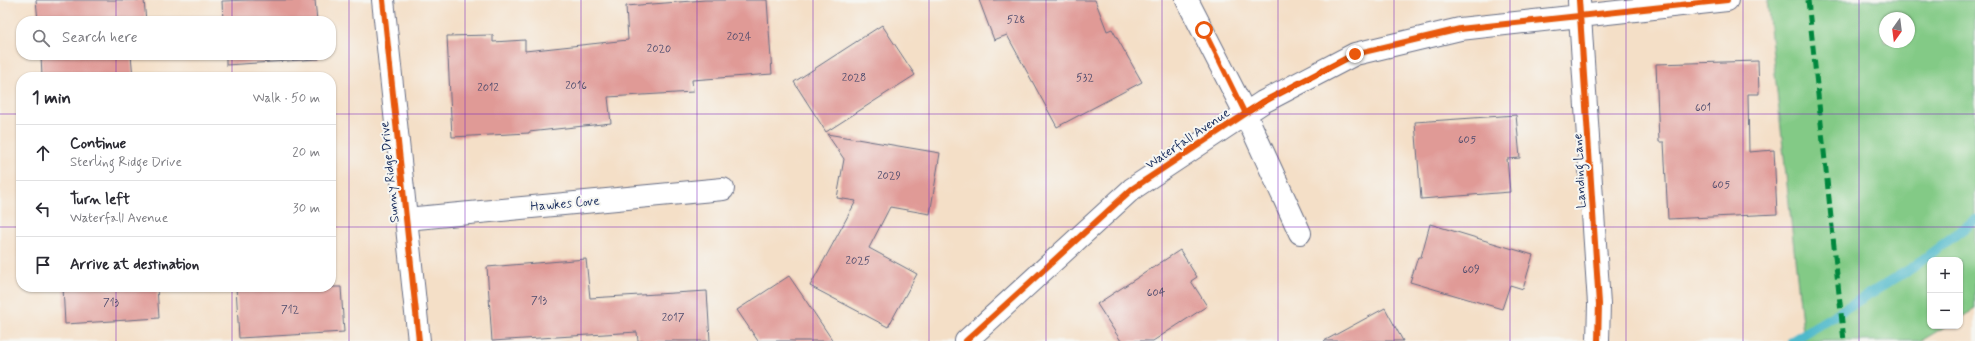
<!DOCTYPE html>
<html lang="en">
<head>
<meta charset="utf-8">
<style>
  :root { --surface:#fff; --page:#f7f7f7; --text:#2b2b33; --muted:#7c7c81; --line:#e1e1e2 }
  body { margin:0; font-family:Mynerve,sans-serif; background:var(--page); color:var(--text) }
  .controls { position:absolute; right:12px; bottom:12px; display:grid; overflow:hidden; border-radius:8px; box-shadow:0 1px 3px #0004 }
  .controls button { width:36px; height:36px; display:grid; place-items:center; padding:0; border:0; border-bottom:1px solid var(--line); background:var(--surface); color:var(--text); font:20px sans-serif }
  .compass { position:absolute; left:1879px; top:12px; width:36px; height:36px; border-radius:50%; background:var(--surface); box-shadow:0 1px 3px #0004; rotate:194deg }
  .stop { position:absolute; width:12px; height:12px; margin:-9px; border:3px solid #ea580c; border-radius:50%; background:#fff }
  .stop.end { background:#ea580c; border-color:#fff; box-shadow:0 1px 4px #0008 }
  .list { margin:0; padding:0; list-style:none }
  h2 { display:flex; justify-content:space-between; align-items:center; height:52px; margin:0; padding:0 16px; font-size:17px }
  h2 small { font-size:13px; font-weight:400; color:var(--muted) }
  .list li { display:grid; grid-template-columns:26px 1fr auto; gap:12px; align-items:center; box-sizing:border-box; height:56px; padding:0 16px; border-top:1px solid var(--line) }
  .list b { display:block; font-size:15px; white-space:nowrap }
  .list p { margin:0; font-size:13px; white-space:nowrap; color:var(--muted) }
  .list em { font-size:13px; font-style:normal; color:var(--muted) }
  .icon { flex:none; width:22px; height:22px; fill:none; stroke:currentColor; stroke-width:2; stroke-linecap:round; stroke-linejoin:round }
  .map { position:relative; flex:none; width:1975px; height:341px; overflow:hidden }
  .search { position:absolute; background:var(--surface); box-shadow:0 1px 3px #0004; left:16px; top:16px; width:320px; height:44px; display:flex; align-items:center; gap:10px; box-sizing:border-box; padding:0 14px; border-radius:16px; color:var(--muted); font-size:15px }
  .panel { position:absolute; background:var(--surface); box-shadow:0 1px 3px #0004; left:16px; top:72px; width:320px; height:220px; border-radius:16px }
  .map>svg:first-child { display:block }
</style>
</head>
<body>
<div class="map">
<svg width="1975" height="341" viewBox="0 0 1975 341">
  <rect width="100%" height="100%" fill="#f6f6f2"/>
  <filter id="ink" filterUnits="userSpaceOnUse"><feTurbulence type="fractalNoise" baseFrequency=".025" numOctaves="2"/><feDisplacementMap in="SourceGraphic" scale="8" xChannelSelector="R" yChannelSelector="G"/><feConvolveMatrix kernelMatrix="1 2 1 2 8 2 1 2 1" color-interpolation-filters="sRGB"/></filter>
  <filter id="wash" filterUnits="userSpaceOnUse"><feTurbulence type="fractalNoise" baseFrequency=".012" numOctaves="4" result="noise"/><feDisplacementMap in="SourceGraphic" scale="16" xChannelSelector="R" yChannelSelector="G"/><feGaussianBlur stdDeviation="0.9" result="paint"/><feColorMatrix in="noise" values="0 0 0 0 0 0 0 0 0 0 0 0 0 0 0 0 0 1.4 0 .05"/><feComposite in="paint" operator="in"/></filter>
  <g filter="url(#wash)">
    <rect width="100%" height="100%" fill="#f4dfc7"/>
    <path fill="#83ca86" stroke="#4f7c72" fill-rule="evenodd" d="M1767,0H1975V309L1960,318V260H1930V326H1946L1921,341H1804ZM1885,18H1909V42H1885Z"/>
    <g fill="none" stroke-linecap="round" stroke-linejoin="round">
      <path stroke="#4fb9cb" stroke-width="10" d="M1792,341L1912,268L1975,220"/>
    </g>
    <g id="blocks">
      <path fill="#e09a96" d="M36,0H144L146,21H38Z
        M249,0H315L317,21H223L222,1Z
        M705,0H767L772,74L692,80L693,92L608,97L611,123L529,132V133L452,137L447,36L493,35V42L525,40V51L628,40L626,6Z
        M979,0H1095L1107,31L1112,29L1142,82L1057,127L1007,35L994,40Z
        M882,25L915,75L826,132L794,82Z
        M41,55H131L133,77H42Z
        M226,55H319V59L226,65Z
        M1758,61L1759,94H1748L1749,152L1774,150L1777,214L1668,219L1664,142H1659L1656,64Z
        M1516,115L1520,158L1507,159L1510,192L1421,199L1415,122Z
        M827,134L940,153L930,214L890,207L869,248L917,274L888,327L810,286L856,201L837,198L844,159Z
        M1430,224L1533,255L1523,289L1510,285L1502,309L1410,282L1418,257H1421Z
        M1180,250L1197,277L1191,281L1207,306L1153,341H1121L1097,304Z
        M586,259L590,298L707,291L710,341H638L637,332L492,341L487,267Z
        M789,276L800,292L833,341H758L737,310Z
        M63,287H157L159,318L65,324Z
        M236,287H341L344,332L239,338Z
        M1385,308L1403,341H1324Z"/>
    </g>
  </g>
  <g filter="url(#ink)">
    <use href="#blocks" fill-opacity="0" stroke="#676d83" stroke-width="1"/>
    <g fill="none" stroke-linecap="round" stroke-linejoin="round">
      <defs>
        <path id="minor" d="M383,0L419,341
          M1187,0L1245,113L1300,233
          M1579,1L1599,304L1598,341
          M406,219L723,189
          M966,341L1132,189L1263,102L1355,54L1460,29L1727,0"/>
      </defs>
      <use href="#minor" stroke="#676d83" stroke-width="24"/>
      <use href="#minor" stroke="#fff" stroke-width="22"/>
      <path stroke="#00873e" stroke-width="5" stroke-dasharray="10 5" stroke-linecap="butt" d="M1808,0L1844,341"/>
      <defs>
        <path id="cycleway" d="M383,0L419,341
          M1579,0L1599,304L1598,341
          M966,341L1132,189L1263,102L1355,54L1460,29L1727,0"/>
      </defs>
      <use href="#cycleway" stroke="#f6f6f2" stroke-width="8"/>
      <use href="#cycleway" stroke="#e8590c" stroke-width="6"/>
    </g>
  </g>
  <g fill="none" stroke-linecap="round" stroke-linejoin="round" filter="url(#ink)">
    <path stroke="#ea580c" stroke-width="5" d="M1204,30L1245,113L1263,102L1355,54"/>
  </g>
  <path fill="none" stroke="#7b2cbf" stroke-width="1" stroke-opacity="0.55" d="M116,0V21M232,0V21M349,0V341M465,0V341M581,0V341M697,0V341M813,0V341M929,0V341M1046,0V341M1162,0V341M1278,0V341M1394,0V341M1510,0V341M1626,0V341M1743,0V341M1859,0V341M116,55V77M232,55V77M0,114H21M331,114H1975M0,227H21M331,227H1975M116,287V341M232,287V341"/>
  <g text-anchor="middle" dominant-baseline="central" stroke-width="4" stroke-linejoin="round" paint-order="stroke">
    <g font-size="11" fill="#4c4a6c">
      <text x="1016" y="20">528</text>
      <text x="739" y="37">2024</text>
      <text x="659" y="49">2020</text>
      <text x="854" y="78">2028</text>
      <text x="1085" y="78">532</text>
      <text x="576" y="86">2016</text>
      <text x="488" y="88">2012</text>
      <text x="1703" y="108">601</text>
      <text x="1467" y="140">605</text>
      <text x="889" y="176">2029</text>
      <text x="1721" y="185">605</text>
      <text x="858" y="261">2025</text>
      <text x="1471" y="270">609</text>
      <text x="1156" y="293">604</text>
      <text x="539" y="301">713</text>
      <text x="111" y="303">713</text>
      <text x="290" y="310">712</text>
      <text x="673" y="318">2017</text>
    </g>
    <g font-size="13" fill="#1b2f5e" stroke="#f6f6f2">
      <text transform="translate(1188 139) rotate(-34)">Waterfall Avenue</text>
      <text transform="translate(1580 171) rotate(-93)">Landing Lane</text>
      <text transform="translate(390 172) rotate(-96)">Sunny Ridge Drive</text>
      <text transform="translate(565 204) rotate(-5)">Hawkes Cove</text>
    </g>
  </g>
</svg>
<div class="controls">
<button>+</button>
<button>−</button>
</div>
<svg class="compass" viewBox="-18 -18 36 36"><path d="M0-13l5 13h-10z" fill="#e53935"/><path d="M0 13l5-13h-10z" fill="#7c7c81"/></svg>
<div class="stop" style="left:1204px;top:30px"></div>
<div class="stop end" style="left:1355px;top:54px"></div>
<div class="search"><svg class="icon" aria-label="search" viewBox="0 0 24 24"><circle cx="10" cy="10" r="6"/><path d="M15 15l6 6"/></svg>Search here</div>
<section class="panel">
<h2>1 min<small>Walk · 50 m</small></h2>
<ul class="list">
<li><svg class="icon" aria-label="ahead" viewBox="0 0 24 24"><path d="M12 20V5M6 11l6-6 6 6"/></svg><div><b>Continue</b><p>Sterling Ridge Drive</p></div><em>20 m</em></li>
<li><svg class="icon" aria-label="left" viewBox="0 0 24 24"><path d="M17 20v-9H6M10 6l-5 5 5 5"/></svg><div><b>Turn left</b><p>Waterfall Avenue</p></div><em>30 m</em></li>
<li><svg class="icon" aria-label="arrive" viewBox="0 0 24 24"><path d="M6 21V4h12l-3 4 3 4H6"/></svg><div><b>Arrive at destination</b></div></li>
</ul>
</section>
</div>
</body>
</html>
